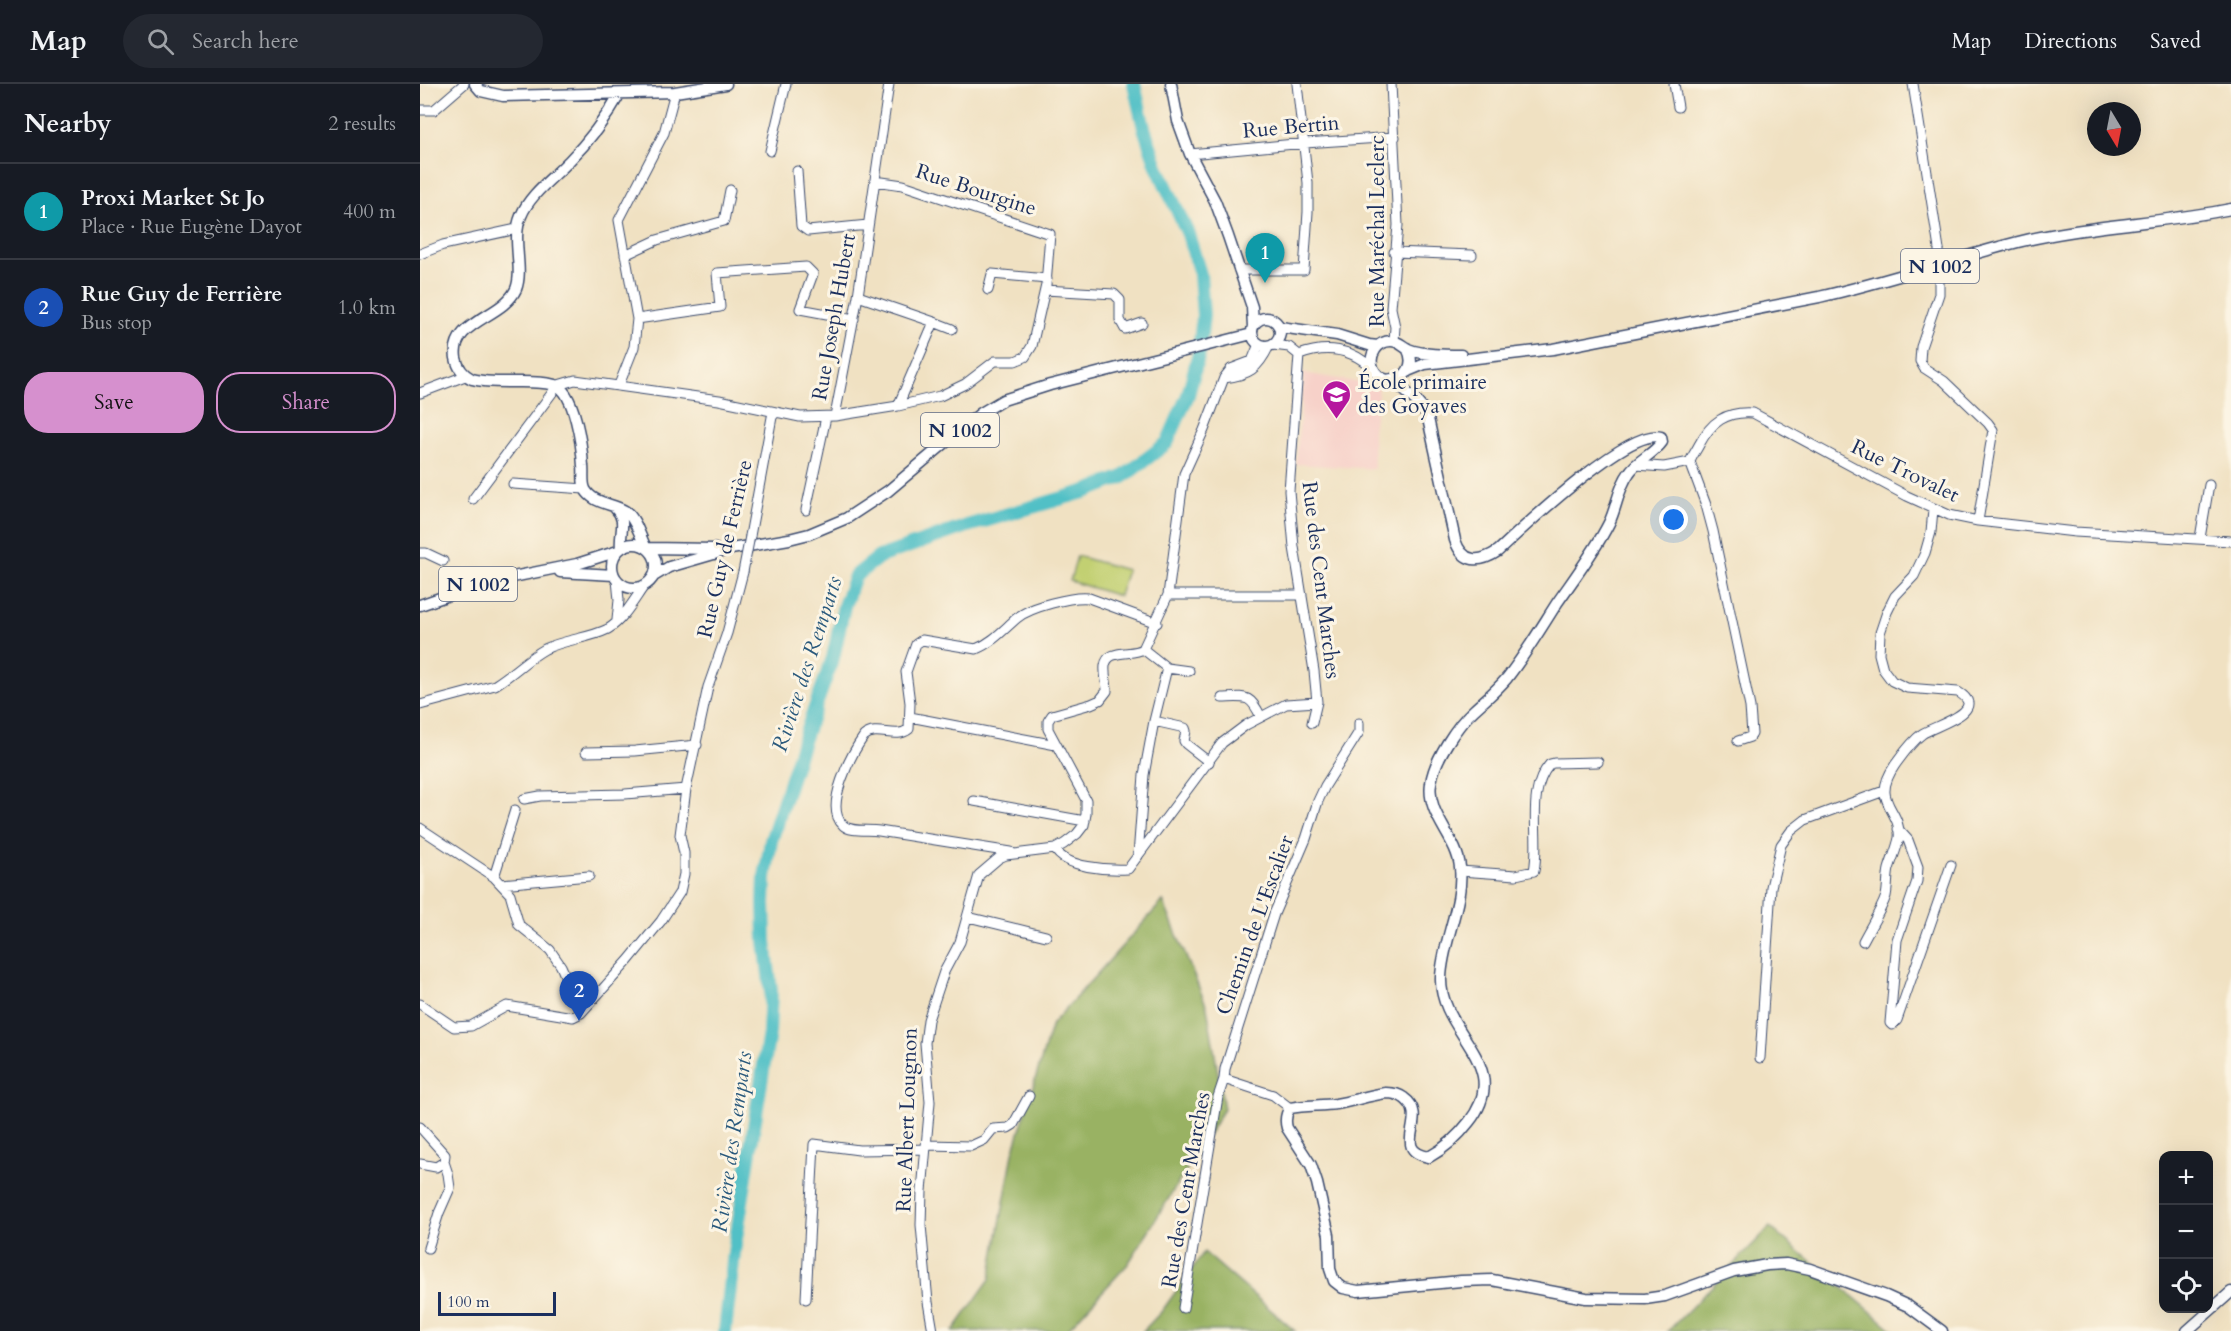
<!DOCTYPE html>
<html lang="en">
<head>
<meta charset="utf-8">
<style>
  :root { --surface:#171b24; --page:#242831; --text:#f1f3f6; --muted:#9ea1a6; --line:#363941; --accent:#d690ce }
  body { margin:0; font-family:Cardo,serif; background:var(--page); color:var(--text) }
  .controls { position:absolute; right:18px; bottom:18px; display:grid; overflow:hidden; border-radius:12px; box-shadow:0 6px 24px #0002 }
  .controls button { width:54px; height:54px; display:grid; place-items:center; padding:0; border:0; border-bottom:2px solid var(--line); background:var(--surface); color:var(--text); font:30px sans-serif }
  .compass { position:absolute; left:1667px; top:18px; width:54px; height:54px; border-radius:50%; background:var(--surface); box-shadow:0 6px 24px #0002; rotate:170deg }
  .scale { position:absolute; left:18px; bottom:15px; width:118px; box-sizing:border-box; padding-left:6px; border:3px solid #1b2f5e; border-top:0; font-size:16px; line-height:21px; white-space:nowrap; color:#1b2f5e; -webkit-text-stroke:4px #fcf5e5; paint-order:stroke }
  .you { position:absolute; left:1254px; top:436px; width:21px; height:21px; margin:-15px; border:4px solid #fff; border-radius:50%; background:#1a73e8; box-shadow:0 0 0 9px #1a73e833 }
  .badge { display:grid; place-items:center; width:39px; height:39px; border-radius:50%; background:var(--accent); color:#fff; font-size:20px; font-weight:700 }
  .pin { position:absolute; translate:-50% -50px; filter:drop-shadow(0 2px 3px #0008) }
  .pin::after { content:''; position:absolute; top:32px; width:21px; height:18px; background:inherit; clip-path:polygon(0 0,100% 0,50% 100%) }
  .list { margin:0; padding:0; list-style:none }
  h2 { display:flex; justify-content:space-between; align-items:center; height:78px; margin:0; padding:0 24px; font-size:26px }
  h2 small { font-size:20px; font-weight:400; color:var(--muted) }
  .list li { display:grid; grid-template-columns:39px 1fr auto; gap:18px; align-items:center; box-sizing:border-box; height:96px; padding:0 24px; border-top:2px solid var(--line) }
  .list b { display:block; font-size:22px; white-space:nowrap }
  .list p { margin:0; font-size:20px; white-space:nowrap; color:var(--muted) }
  .list em { font-size:20px; font-style:normal; color:var(--muted) }
  .actions { display:flex; gap:12px; padding:18px 24px }
  .actions a { flex:1; padding:14px 0; border:2px solid var(--accent); border-radius:24px; text-align:center; font-size:21px; color:var(--accent) }
  .actions .main { background:var(--accent); color:#111 }
  .icon { flex:none; width:33px; height:33px; fill:none; stroke:currentColor; stroke-width:2; stroke-linecap:round; stroke-linejoin:round }
  .map { position:relative; flex:none; width:1811px; height:1247px; overflow:hidden }
  header { display:flex; align-items:center; gap:36px; box-sizing:border-box; height:84px; padding:0 30px; background:var(--surface); border-bottom:2px solid var(--line) }
  header strong { font-size:28px }
  nav { display:flex; gap:33px; margin-inline-start:auto; font-size:21px }
  .search { width:420px; height:54px; background:var(--page); display:flex; align-items:center; gap:15px; box-sizing:border-box; padding:0 21px; border-radius:33px; color:var(--muted); font-size:22px }
  main { display:flex }
  aside { flex:1; background:var(--surface) }
  .map>svg:first-child { display:block }
</style>
</head>
<body>
<header>
<strong>Map</strong>
<div class="search"><svg class="icon" aria-label="search" viewBox="0 0 24 24"><circle cx="10" cy="10" r="6"/><path d="M15 15l6 6"/></svg>Search here</div>
<nav><a>Map</a><a>Directions</a><a>Saved</a></nav>
</header>
<main>
<aside>
<h2>Nearby<small>2 results</small></h2>
<ul class="list">
<li><span class="badge" style="background:#0f9aa8">1</span><div><b>Proxi Market St Jo</b><p>Place · Rue Eugène Dayot</p></div><em>400 m</em></li>
<li><span class="badge" style="background:#1a4fb4">2</span><div><b>Rue Guy de Ferrière</b><p>Bus stop</p></div><em>1.0 km</em></li>
</ul>
<div class="actions"><a class="main">Save</a><a>Share</a></div>
</aside>
<div class="map">
<svg width="1811" height="1247" viewBox="0 0 1811 1247">
  <rect width="100%" height="100%" fill="#fcf5e5"/>
  <filter id="ink" filterUnits="userSpaceOnUse"><feTurbulence type="fractalNoise" baseFrequency=".0167" numOctaves="2"/><feDisplacementMap in="SourceGraphic" scale="12" xChannelSelector="R" yChannelSelector="G"/><feConvolveMatrix kernelMatrix="1 2 1 2 8 2 1 2 1" color-interpolation-filters="sRGB"/></filter>
  <filter id="wash" filterUnits="userSpaceOnUse"><feTurbulence type="fractalNoise" baseFrequency=".008" numOctaves="4" result="noise"/><feDisplacementMap in="SourceGraphic" scale="24" xChannelSelector="R" yChannelSelector="G"/><feGaussianBlur stdDeviation="1.35" result="paint"/><feColorMatrix in="noise" values="0 0 0 0 0 0 0 0 0 0 0 0 0 0 0 0 0 1.4 0 .05"/><feComposite in="paint" operator="in"/></filter>
  <g filter="url(#wash)">
    <rect width="100%" height="100%" fill="#f0e1c2"/>
    <path fill="#f7d1c9" d="M884,289L959,302L953,347L954,385L876,380Z"/>
    <path fill="#c2d072" stroke="#6e8068" stroke-width="1.5" d="M657,472L707,486L699,512L650,497Z"/>
    <path fill="#99b264" stroke="#5a7061" stroke-width="1.5" d="M743,817L787,923L804,1025L708,1180L646,1247H533L570,1195L593,1069L632,940Z
      M1350,1143L1474,1247H1248Z
      M784,1168L875,1247H723L742,1227Z"/>
    <g fill="none" stroke-linecap="round" stroke-linejoin="round">
      <path stroke="#51c0c6" stroke-width="14" d="M305,1247L315,1161L349,949L351,907L345,857L344,819L345,793L351,757L384,654L413,574L424,522L435,492L459,473L547,442L667,407L703,393L747,359L768,311L779,269L783,231L780,190L768,150L737,82L724,44L714,0"/>
    </g>
  </g>
  <g filter="url(#ink)">
    <g fill="none" stroke-linecap="round" stroke-linejoin="round">
      <defs>
        <path id="minor" d="M971,0L978,141L971,224L975,243L974,257
          M1254,0L1258,23
          M1493,0L1519,165
          M0,26H14L44,0
          M350,67L366,0
          M770,70L885,59L975,53
          M377,87L381,142L388,147L448,141
          M974,168L1052,171
          M0,170L23,161L97,145
          M205,171L237,156L304,137L310,106
          M819,186H884L888,128V99L877,0
          M1519,194V210L1501,263L1500,277L1504,284L1524,297L1568,339L1573,346L1558,437
          M568,206L572,190L627,195
          M625,206L694,210L700,216V236L705,245L722,239
          M438,212L514,238L478,322
          M217,235L300,223L297,189L386,183L393,190L380,225L434,235
          M514,238L532,245
          M853,261L869,263L879,271
          M879,271L869,407L874,463L894,587L897,618L892,639
          M879,271C906,261 932,264 953,285
          M804,294C829,291 838,285 849,262
          M199,301L214,263L217,235L199,136L244,49L255,8
          M0,309L45,292
          M415,332L438,212L469,0
          M1270,378L1286,421L1293,447L1330,623L1332,650L1330,653L1318,657
          M1215,381L1244,383L1270,378C1272,372 1276,367 1279,361C1291,338 1306,327 1333,329L1487,412L1529,431L1558,437L1655,448L1811,457
          M93,400L165,405
          M53,415L138,301L155,296L299,316L380,333L415,332L478,322L520,312L545,300L575,277H595L605,273L612,262L626,201L630,150L483,101L455,97
          M386,426L406,333
          M330,452L352,333L355,329
          M1780,454L1789,401
          M0,469H6L23,477
          M197,496L199,516L197,536
          M748,511H882
          M723,565L747,584L769,587
          M802,614C826,613 830,610 841,633
          M0,621L75,601C93,590 107,575 125,565C145,555 168,555 188,545C203,536 214,516 224,502
          M490,633L636,661
          M734,637L747,584
          M166,668L215,667L277,661
          M104,715L120,712L205,710L266,705
          M554,717L665,737
          M0,744L74,793L90,810L99,841L130,866L141,882L161,929
          M1478,745L1488,756L1498,783L1497,797L1477,856L1470,939L1472,941L1477,936L1531,781
          M635,765C645,784 688,786 708,785L802,659L826,641L866,620L897,618
          M591,768C547,761 503,754 459,747C448,745 431,749 423,741C403,723 432,669 444,652C457,641 476,656 489,645L490,619L486,588L496,560L502,556L556,565C572,559 584,545 597,534C610,523 652,512 669,514L737,539
          M718,772L724,691L734,637L765,644L766,647L764,657L766,660L789,678
          M1040,787L1096,791L1114,787C1121,753 1105,708 1130,680L1134,679L1178,678
          M74,793L95,726
          M81,800L169,792
          M548,833L626,852
          M1443,857C1450,843 1461,827 1466,812C1468,803 1467,793 1469,785C1472,775 1477,764 1479,754C1482,724 1449,719 1475,681C1483,670 1491,658 1502,650C1513,642 1571,627 1538,608L1487,604L1472,597L1463,585L1459,570L1460,549L1467,528L1475,512L1494,492L1505,469L1511,448L1513,425
          M0,920L34,943L51,942L87,922L153,933L161,929L208,877L241,837L260,808L264,790V769L260,751L266,705L288,603L307,549L323,488
          M1340,974L1351,803L1361,761L1371,747L1385,736L1464,707
          M870,1024L853,1011L804,995L805,985L854,830L886,755L898,717L905,702L939,648V639
          M0,1043L25,1071L24,1078L28,1090L30,1104L19,1129L8,1164
          M507,1061L551,1062L564,1056L573,1045L588,1044L593,1041L609,1012
          M0,1080L16,1083L24,1078
          M386,1215L394,1060L439,1066L506,1065
          M763,1224L798,1013L804,995
          M513,1247L508,1218L501,1141L502,1107L510,1018L505,959L508,936L524,888L540,858L559,791L579,774L586,771L635,765L644,760L657,750L664,741L666,730V716L628,645V637L632,631L671,620L680,616L687,607C687,599 684,590 685,582C687,564 712,572 723,565L748,511L764,390L784,346L804,294L811,285L832,277L839,260"/>
        <path id="major" d="M55,0L61,7L83,12L255,8L306,0
          M751,0L758,37L770,70L795,117L808,152L832,223L833,243
          M199,11C186,34 168,58 149,77C133,94 110,110 101,132C91,155 104,185 96,205C83,234 30,237 36,274C38,285 44,291 52,295C79,302 110,294 135,301C155,307 162,364 163,382C164,389 162,398 165,405C173,420 192,419 205,427C215,433 220,452 225,462
          M832 248a14 14 0 1 1 28 0a14 14 0 1 1-28 0Z
          M860,243L917,251L949,261L958,262
          M987,264C993,275 992,285 982,293L967,296C961,294 956,291 953,284C948,271 958,257 971,257C979,257 982,262 988,265C1003,271 1025,271 1041,271
          M988,287L1005,280L1133,265L1399,213C1467,198 1531,175 1598,158C1668,141 1741,139 1811,125
          M973,296L996,317L1007,330L1035,456C1043,480 1060,479 1078,467C1104,443 1209,343 1241,353L1242,358C1233,371 1217,376 1209,389C1198,404 1197,423 1189,439C1175,467 1155,493 1137,519C1121,544 1105,571 1087,594C1077,606 1066,615 1054,626C1037,641 1014,676 1011,699C1006,731 1037,753 1040,783C1044,819 1022,858 1021,894C1019,949 1095,980 1049,1038C1039,1051 1024,1065 1009,1073C969,1066 1011,1033 984,1014C979,1010 972,1009 966,1009C950,1011 933,1017 916,1020C900,1022 885,1021 870,1024C865,1031 865,1037 867,1044L891,1081L897,1099L909,1151L910,1185L914,1197L923,1204L938,1207L1041,1197L1072,1196L1166,1214L1225,1215L1245,1212L1314,1187L1347,1181L1366,1180L1390,1185L1466,1212L1488,1222L1522,1247
          M195,424C208,437 199,448 201,464
          M192 482a22 22 0 1 1 44 0a22 22 0 1 1-44 0Z
          M228,464L295,465
          M140,488L194,491
          M234,492L249,483L311,465L369,455L389,450L427,434L468,407L538,348L561,329L583,316L630,301L832,250
          M0,521L63,499L157,480L198,467
          M1767,1247L1811,1208"/>
      </defs>
      <use href="#minor" stroke="#3b4a6d" stroke-width="11"/>
      <use href="#major" stroke="#3b4a6d" stroke-width="13"/>
      <use href="#minor" stroke="#fff" stroke-width="9"/>
      <use href="#major" stroke="#fff" stroke-width="10"/>
      <defs>
        <path id="minor-bridge" d="M1519,165V194
          M323,488L330,452"/>
      </defs>
      <use href="#minor-bridge" stroke="#3b4a6d" stroke-width="11" stroke-linecap="butt"/>
      <use href="#minor-bridge" stroke="#fff" stroke-width="9"/>
    </g>
  </g>
  <defs>
    <symbol id="school-pin" viewBox="-11 -11 22 30"><path d="M0 17L-7.5 6A9.5 9.5 0 1 1 7.5 6Z" fill="#b5179e" stroke="#fcf5e5"/><path d="M0-5L7-2L0 1L-7-2ZM-4 1L0 2.5L4 1V4Q0 6-4 4Z" fill="#fff"/></symbol>
  </defs>
  <g fill-rule="evenodd">
    <use href="#school-pin" x="900" y="294" width="33" height="45"/>
  </g>
  <g text-anchor="middle" dominant-baseline="central" stroke-width="6" stroke-linejoin="round" paint-order="stroke">
    <g fill="#fcf5e5" stroke="#5e6a86" stroke-width="1.5">
      <rect x="1481" y="165" width="78" height="34" rx="4.5"/>
      <rect x="501" y="329" width="78" height="34" rx="4.5"/>
      <rect x="19" y="483" width="78" height="34" rx="4.5"/>
    </g>
    <g font-size="20" font-weight="bold" fill="#1b2f5e">
      <text x="1520" y="182">N 1002</text>
      <text x="540" y="346">N 1002</text>
      <text x="58" y="500">N 1002</text>
    </g>
    <g font-size="21" fill="#1b2f5e" stroke="#fcf5e5">
      <text transform="translate(871 43) rotate(-5)">Rue Bertin</text>
      <text transform="translate(556 106) rotate(18)">Rue Bourgine</text>
      <text transform="translate(957 147) rotate(-90)">Rue Maréchal Leclerc</text>
      <text transform="translate(414 233) rotate(-80)">Rue Joseph Hubert</text>
      <text transform="translate(1485 387) rotate(26)">Rue Trovalet</text>
      <text transform="translate(305 465) rotate(-77)">Rue Guy de Ferrière</text>
      <text transform="translate(901 496) rotate(83)">Rue des Cent Marches</text>
      <text transform="translate(835 841) rotate(-70)">Chemin de L'Escalier</text>
      <text transform="translate(487 1036) rotate(-88)">Rue Albert Lougnon</text>
      <text transform="translate(766 1106) rotate(-80)">Rue des Cent Marches</text>
    </g>
    <g font-size="21" fill="#1b2f5e" stroke="#fcf5e5" text-anchor="start">
      <text x="938" y="298">École primaire<tspan x="938" dy="24">des Goyaves</tspan></text>
    </g>
    <g font-size="22" font-style="italic" fill="#2b5a7d" stroke="#fcf5e5">
      <text transform="translate(387 580) rotate(-72)">Rivière des Remparts</text>
      <text transform="translate(312 1058) rotate(-82)">Rivière des Remparts</text>
    </g>
  </g>
</svg>
<div class="controls">
<button>+</button>
<button>−</button>
<button><svg class="icon" aria-label="locate" viewBox="0 0 24 24"><circle cx="12" cy="12" r="6"/><path d="M12 2v4M12 18v4M2 12h4M18 12h4"/></svg></button>
</div>
<svg class="compass" viewBox="-18 -18 36 36"><path d="M0-13l5 13h-10z" fill="#e53935"/><path d="M0 13l5-13h-10z" fill="#9ea1a6"/></svg>
<div class="scale">100 m</div>
<div class="you"></div>
<div class="pin badge" style="left:845px;top:199px;background:#0f9aa8">1</div>
<div class="pin badge" style="left:159px;top:937px;background:#1a4fb4">2</div>
</div>
</main>
</body>
</html>
